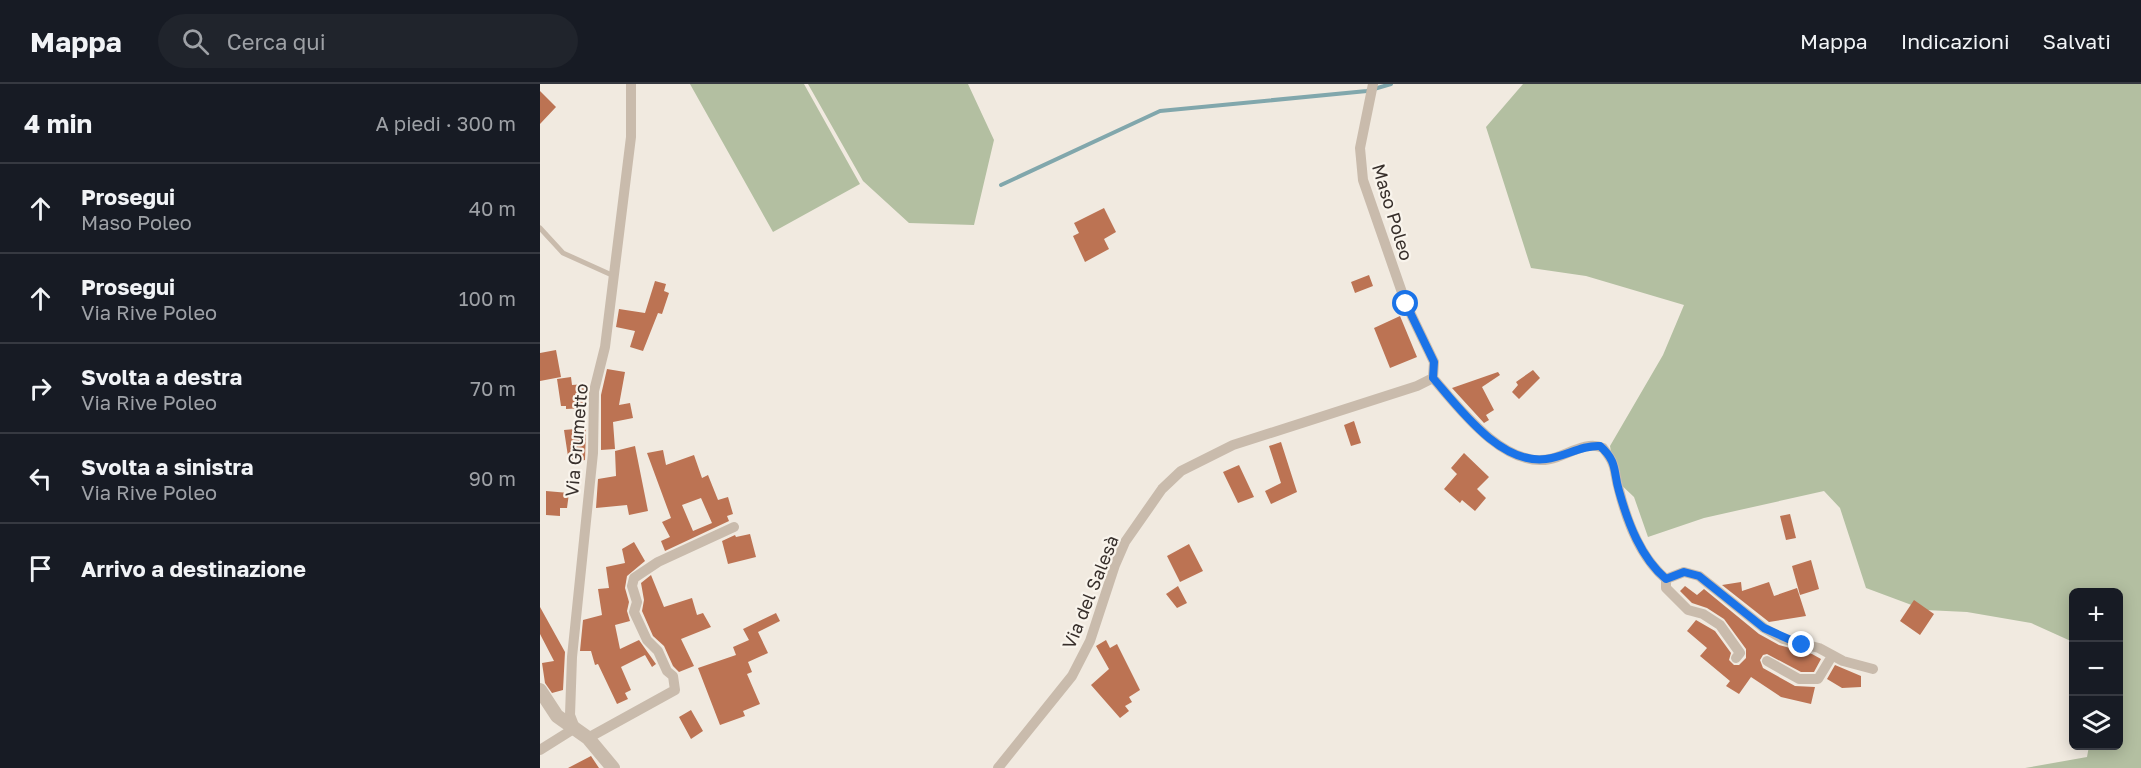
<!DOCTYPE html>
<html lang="it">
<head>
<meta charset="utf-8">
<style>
  :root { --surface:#171b24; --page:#20242c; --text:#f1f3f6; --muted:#9ea1a6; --line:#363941 }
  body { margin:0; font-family:"Golos Text",sans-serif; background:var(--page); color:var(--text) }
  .controls { position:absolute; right:18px; bottom:18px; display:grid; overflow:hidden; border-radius:9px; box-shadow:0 3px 15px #0003 }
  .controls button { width:54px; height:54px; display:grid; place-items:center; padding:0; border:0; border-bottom:2px solid var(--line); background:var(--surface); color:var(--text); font:30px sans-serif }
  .stop { position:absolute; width:18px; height:18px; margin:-14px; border:4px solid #1a73e8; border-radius:50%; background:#fff }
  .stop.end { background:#1a73e8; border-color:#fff; box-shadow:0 2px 6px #0008 }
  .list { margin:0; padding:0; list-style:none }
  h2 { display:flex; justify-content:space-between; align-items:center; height:78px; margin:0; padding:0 24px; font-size:26px }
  h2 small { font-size:20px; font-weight:400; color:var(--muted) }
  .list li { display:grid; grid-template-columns:39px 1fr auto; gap:18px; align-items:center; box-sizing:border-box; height:90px; padding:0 24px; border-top:2px solid var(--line) }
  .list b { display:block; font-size:22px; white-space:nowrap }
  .list p { margin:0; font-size:20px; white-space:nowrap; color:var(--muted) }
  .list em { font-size:20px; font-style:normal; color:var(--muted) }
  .icon { flex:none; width:33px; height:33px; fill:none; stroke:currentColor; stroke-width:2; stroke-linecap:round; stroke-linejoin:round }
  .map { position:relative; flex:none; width:1601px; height:684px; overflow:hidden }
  header { display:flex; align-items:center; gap:36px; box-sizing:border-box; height:84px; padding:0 30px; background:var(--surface); border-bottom:2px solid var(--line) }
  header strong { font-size:28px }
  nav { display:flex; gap:33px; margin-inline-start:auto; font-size:21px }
  .search { width:420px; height:54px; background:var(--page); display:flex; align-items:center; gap:15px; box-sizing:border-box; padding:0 21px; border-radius:33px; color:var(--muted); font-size:22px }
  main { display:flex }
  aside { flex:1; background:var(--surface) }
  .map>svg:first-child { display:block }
</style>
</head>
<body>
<header>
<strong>Mappa</strong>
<div class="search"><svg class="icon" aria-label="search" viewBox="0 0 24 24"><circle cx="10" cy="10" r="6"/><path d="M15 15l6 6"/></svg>Cerca qui</div>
<nav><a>Mappa</a><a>Indicazioni</a><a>Salvati</a></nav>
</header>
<main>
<aside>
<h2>4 min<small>A piedi · 300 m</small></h2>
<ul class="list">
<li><svg class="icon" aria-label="ahead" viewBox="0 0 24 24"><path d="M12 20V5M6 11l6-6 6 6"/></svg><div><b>Prosegui</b><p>Maso Poleo</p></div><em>40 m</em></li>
<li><svg class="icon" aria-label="ahead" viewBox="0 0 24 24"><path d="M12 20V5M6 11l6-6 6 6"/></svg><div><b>Prosegui</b><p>Via Rive Poleo</p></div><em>100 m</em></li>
<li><svg class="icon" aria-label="right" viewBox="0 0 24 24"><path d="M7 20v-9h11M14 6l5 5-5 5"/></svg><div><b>Svolta a destra</b><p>Via Rive Poleo</p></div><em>70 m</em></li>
<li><svg class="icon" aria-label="left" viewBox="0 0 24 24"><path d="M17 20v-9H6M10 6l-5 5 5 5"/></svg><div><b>Svolta a sinistra</b><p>Via Rive Poleo</p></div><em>90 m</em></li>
<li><svg class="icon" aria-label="arrive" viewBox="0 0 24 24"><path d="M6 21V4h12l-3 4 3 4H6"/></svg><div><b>Arrivo a destinazione</b></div></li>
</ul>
</aside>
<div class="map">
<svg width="1601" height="684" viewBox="0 0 1601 684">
  <rect width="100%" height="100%" fill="#f1eae0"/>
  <path fill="#b3bfa1" d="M150,0H264L320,100L233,148Z
    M268,0H428L454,56L434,141L369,139L323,97Z
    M983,0H1601V684H1485L1547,673L1549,662H1578V508H1534L1533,558L1491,539L1427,528L1385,526L1326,504L1300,424L1284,407L1164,434L1108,453L1094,413L1076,396L1070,362L1123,271L1144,221L1046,192L991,184L946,43Z"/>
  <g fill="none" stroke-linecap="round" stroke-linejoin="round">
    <path stroke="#81a7ac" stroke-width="4" d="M461,101L620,27L827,7L851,0"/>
  </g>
  <path fill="#bc7353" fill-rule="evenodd" d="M0,7L16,23L0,40Z
    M564,124L576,148L564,155L569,165L545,178L533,152L539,149L534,139Z
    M829,191L833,202L815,209L811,198Z
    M115,197L126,200L124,207L129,209L122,230L118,229L103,267L90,263L95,247L76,243L79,225L105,229Z
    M860,232L877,273L850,284L834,244Z
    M16,266L21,293L0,297V269Z
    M67,285L85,288L79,321L90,319L93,334L73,338L75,365L61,366V311Z
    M993,286L1000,294L979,315L972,308L978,301L976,298Z
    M958,288L960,291L942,303L954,326L946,331L949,336L944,339L912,304Z
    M31,293L32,301L46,300V324L26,325V322H21L17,295Z
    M814,337L821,359L811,362L804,341Z
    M46,344L45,376L29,379L24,346Z
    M741,358L757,408L731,420L725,407L741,399L729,362Z
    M95,362L108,427L89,431L87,421L56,424L58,395L76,392L75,367Z
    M123,366L126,381L154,371L162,394L168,391L178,416L188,413L193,430L187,432L189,437L125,467L121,457L130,453L122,438L131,434L107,369ZM161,414L172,439L153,447L142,421Z
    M924,369L949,393L937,405L946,414L935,427L922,416L920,419L904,405L917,390L911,384Z
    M699,381L714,413L698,419L683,388Z
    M6,407L29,409L27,424H20V432L6,431Z
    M1250,430L1256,454L1246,456L1240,432Z
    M210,450L216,473L188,480L182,457L195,451L196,453Z
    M94,458L105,477L87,492L85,504L89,518L87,527L90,537L75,541L80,565L99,556L116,580L112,583L105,571L81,583L91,606L85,609L88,615L77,620L58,580L55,581L51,567H40L43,536L62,531L58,505L69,504L66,483L85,479L82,465Z
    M649,460L663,487L640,498L627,472Z
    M1271,476L1279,505L1260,511L1252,482Z
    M111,491L124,523L152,514L157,531L163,529L171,543L141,555L154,582L139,588L133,582L124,562L113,552L102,527L104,516L101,499Z
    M1201,498L1202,507L1229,498L1234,512L1257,504L1266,532L1229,538L1182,501Z
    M638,502L647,519L637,524L626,510Z
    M1145,502L1157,511L1164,505L1219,550L1239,561L1272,570L1281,575L1274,588H1261L1227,570L1223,571L1220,576L1223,584L1255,602L1275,603L1271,620L1241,613L1211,593L1199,610L1186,602L1190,597L1160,572L1167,564L1147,547L1156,536L1175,547L1191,569L1189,576L1194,581H1199L1206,574V565L1184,535L1167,524L1152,519L1140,507Z
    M1374,516L1394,530L1380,551L1360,537Z
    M0,523L25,568L23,606L12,609L5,599L2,579L14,577L0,550Z
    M236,529L240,537L218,548L228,569L208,578L212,588L207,590L220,620L203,627L205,632L180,641L158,584L196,571L193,563L209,556L203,545Z
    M566,556L570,564L577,560L600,606L589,613L592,618L585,622L589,627L580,634L551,601L569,585L556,562Z
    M1295,581L1321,592V603L1302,604L1287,595Z
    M151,626L163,647L151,655L139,633Z
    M51,672L59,684H28Z"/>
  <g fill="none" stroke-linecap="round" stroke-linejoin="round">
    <path stroke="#c9bbac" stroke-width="5" d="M0,144L23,169L74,192"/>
    <path stroke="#c9bbac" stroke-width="10" d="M833,0L820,64L823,96L866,220L894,278L893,294
      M893,294C918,323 964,385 1010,375C1026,372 1046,356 1063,364C1078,383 1073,385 1079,406C1087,438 1101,474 1126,495V504L1148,526L1163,530L1180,541L1200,569L1196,574
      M1126,495L1144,488L1159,492L1224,544L1243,555L1279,564L1303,577L1333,585
      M1227,577L1259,595H1278L1292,572
      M48,654L135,606L133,592L127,587L118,567L107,556L94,528L97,518L92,502L94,494L118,478L194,443
      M0,666L35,644L30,631L32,573L53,369L54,307L65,263L91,53V0
      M458,684L532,592L550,557L575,481L585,458L622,405L641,387L693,361L877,302L893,294"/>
    <path stroke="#c9bbac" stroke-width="14" d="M0,606L17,632L48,654L73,684"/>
  </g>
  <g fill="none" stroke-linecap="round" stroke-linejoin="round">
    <path stroke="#1a73e8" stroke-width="8" d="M866,220L894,278L893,294C919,324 960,381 1006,375C1025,373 1041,361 1060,362C1078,378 1073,387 1079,407C1088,439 1101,474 1126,495L1144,488L1159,492L1224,544L1262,561"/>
  </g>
  <g text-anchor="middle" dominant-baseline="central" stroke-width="4.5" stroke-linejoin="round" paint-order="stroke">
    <g font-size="18" fill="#372f2b" stroke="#f9f4ec">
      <text transform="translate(853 128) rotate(73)">Maso Poleo</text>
      <text transform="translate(36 356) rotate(-85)">Via Grumetto</text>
      <text transform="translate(550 508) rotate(-68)">Via del Salesà</text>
    </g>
  </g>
</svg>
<div class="controls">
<button>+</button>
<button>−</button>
<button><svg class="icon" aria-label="layers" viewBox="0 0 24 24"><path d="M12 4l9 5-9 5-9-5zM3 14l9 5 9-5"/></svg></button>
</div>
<div class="stop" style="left:866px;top:220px"></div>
<div class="stop end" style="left:1262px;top:561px"></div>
</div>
</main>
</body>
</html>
